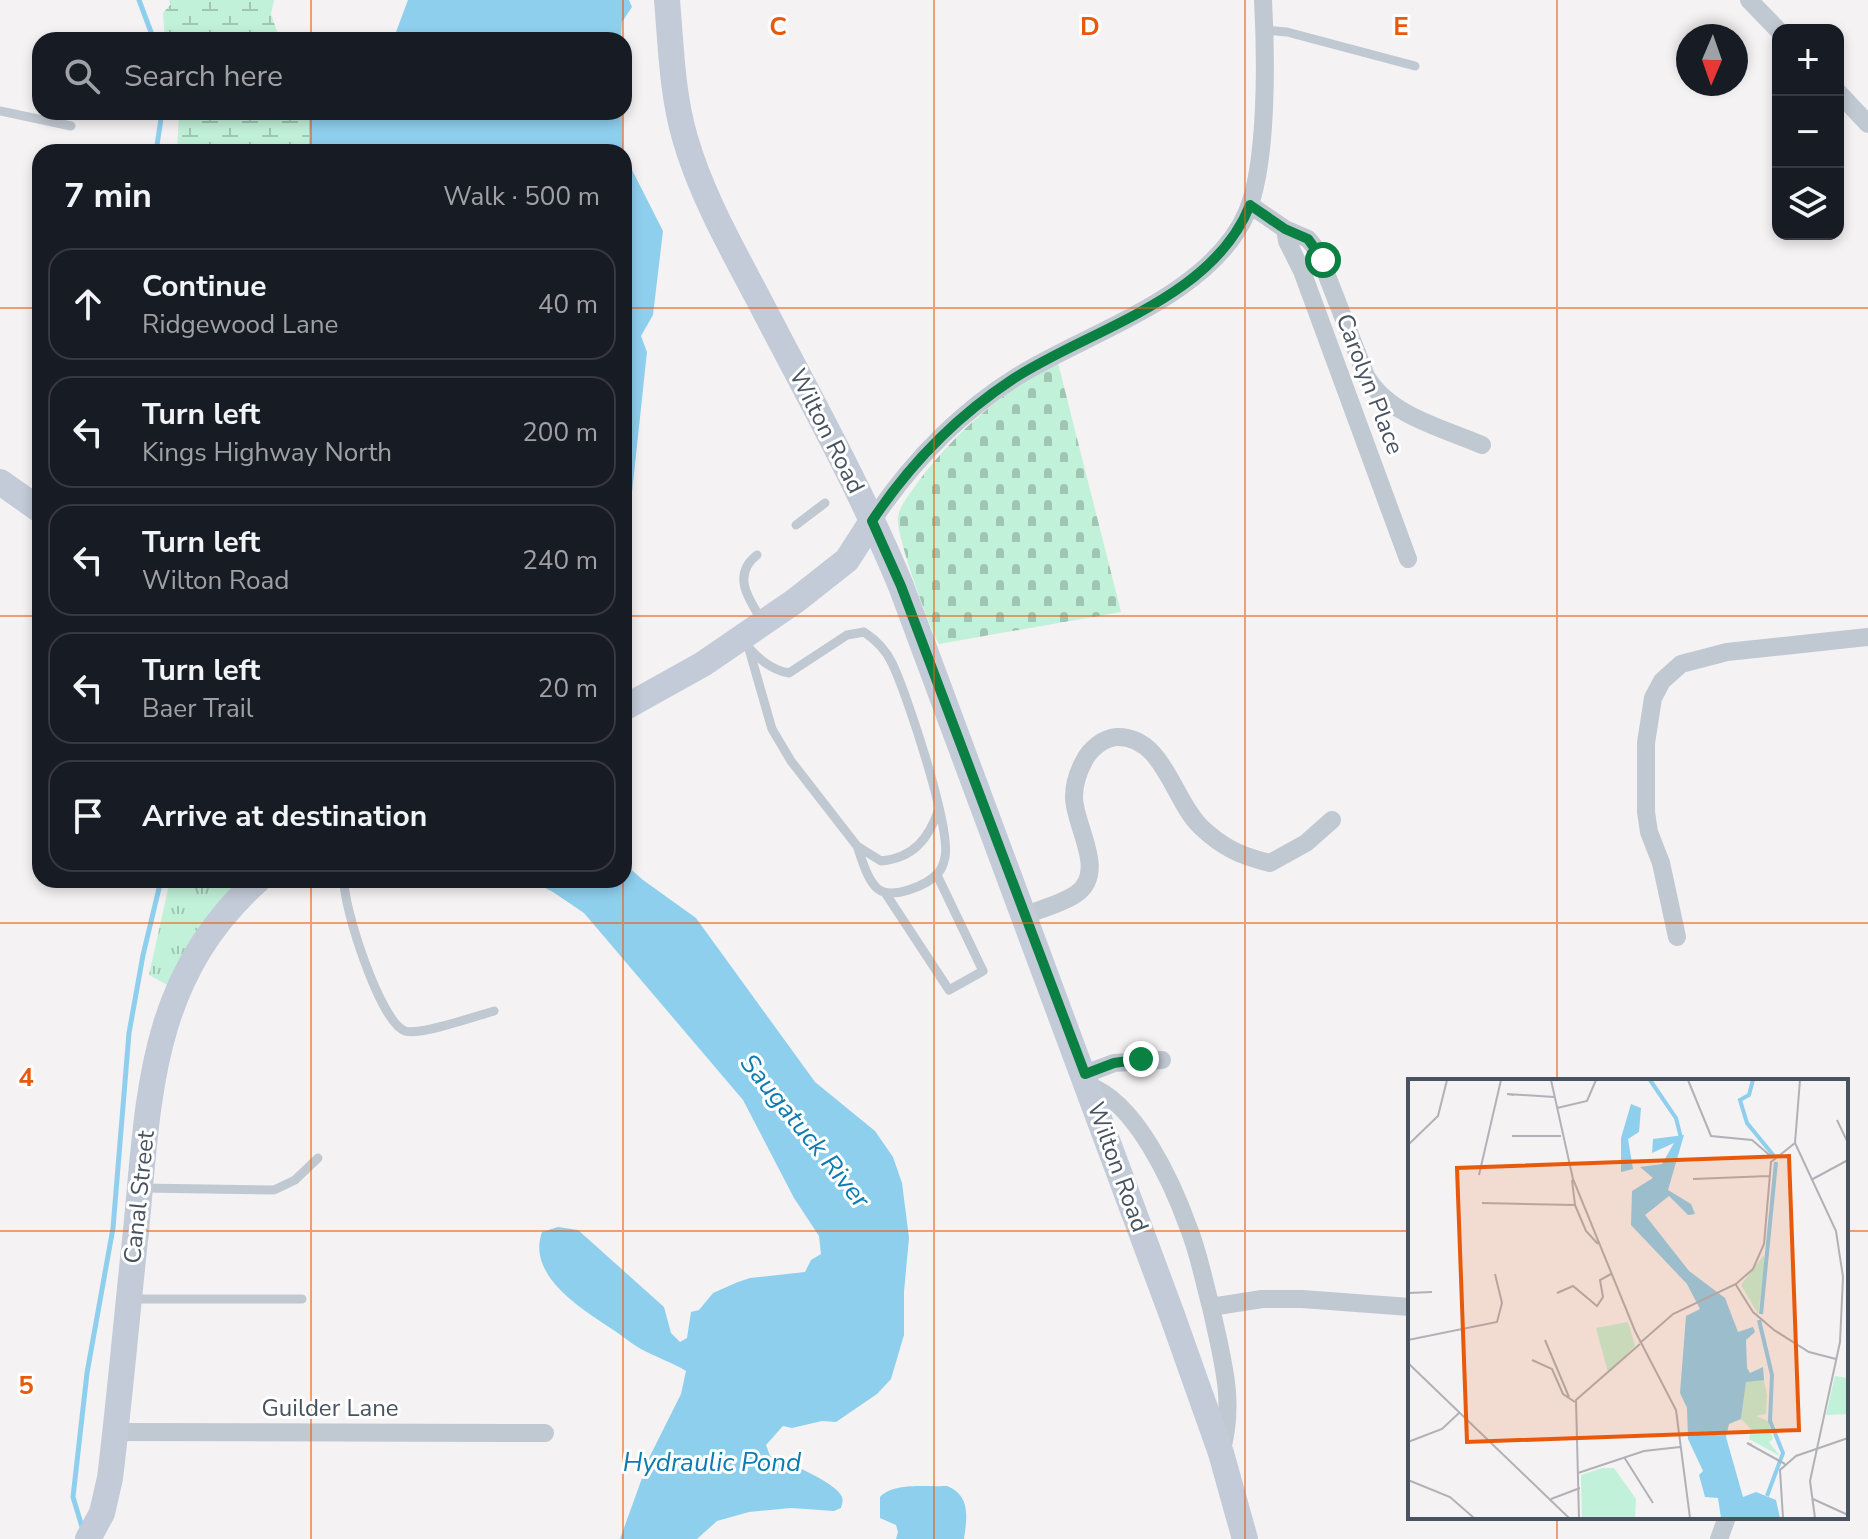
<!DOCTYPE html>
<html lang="en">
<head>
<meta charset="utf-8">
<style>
  :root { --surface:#171b24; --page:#242831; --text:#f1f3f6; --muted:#9ea1a6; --line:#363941 }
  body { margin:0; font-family:"Nunito Sans",sans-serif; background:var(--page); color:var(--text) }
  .controls { position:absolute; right:24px; top:24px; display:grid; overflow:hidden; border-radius:16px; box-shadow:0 4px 12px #0003 }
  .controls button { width:72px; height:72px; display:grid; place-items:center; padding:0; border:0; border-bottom:2px solid var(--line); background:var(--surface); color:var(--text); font:40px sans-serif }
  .compass { position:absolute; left:1676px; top:24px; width:72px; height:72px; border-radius:50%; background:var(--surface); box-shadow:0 4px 12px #0003; rotate:182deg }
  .stop { position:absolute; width:24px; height:24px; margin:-18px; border:6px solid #0b8043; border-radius:50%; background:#fff }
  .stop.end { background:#0b8043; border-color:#fff; box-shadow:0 2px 8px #0008 }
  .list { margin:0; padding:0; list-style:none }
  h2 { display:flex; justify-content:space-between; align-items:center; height:104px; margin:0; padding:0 32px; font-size:34px }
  h2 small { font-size:26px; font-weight:400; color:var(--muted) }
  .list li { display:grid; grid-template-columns:52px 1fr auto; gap:24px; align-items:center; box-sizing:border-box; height:112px; margin:0 16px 16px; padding:0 16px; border:2px solid var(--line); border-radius:24px }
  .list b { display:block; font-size:30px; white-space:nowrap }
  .list p { margin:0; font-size:26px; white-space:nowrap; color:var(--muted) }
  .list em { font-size:26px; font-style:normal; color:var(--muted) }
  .icon { flex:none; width:44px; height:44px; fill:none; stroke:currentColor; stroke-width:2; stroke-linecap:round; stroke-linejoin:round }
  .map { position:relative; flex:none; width:1868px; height:1539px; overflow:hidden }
  .search { position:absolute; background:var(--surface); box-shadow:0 4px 12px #0003; left:32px; top:32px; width:600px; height:88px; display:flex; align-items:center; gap:20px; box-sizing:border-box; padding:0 28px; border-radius:24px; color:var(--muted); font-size:30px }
  .panel { position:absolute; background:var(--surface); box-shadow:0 4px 12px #0003; left:32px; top:144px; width:600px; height:744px; border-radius:24px }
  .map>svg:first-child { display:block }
</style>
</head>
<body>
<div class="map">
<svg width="1868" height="1539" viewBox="0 0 1868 1539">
  <defs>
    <pattern id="wetland-marsh" width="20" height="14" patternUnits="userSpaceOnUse" patternTransform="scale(2)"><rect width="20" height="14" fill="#c2f1d9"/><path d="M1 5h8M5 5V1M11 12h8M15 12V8" fill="none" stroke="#a0c6b3"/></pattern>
    <pattern id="cemetery-stones" width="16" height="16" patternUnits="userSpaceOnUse" patternTransform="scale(2)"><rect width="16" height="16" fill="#c2f1d9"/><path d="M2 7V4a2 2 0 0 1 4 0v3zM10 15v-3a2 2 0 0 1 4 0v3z" fill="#a0c6b3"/></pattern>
    <pattern id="park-tufts" width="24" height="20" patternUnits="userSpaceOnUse" patternTransform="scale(2)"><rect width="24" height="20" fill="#c2f1d9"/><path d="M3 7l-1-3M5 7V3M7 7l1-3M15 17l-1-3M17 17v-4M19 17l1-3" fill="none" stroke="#a0c6b3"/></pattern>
  </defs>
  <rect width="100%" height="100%" fill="#f4f2f2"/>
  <path fill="url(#wetland-marsh)" d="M169,0H274L271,14L280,40H165L163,13L171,4Z
    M179,112H309V151L177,152Z"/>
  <path fill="url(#cemetery-stones)" d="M1058,363L1121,612L939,644C929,626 895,533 898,517C900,505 909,495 916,485C952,435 1003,390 1058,363Z"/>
  <path fill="url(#park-tufts)" d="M170,880H241L169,986L149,975Z"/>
  <path fill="#8fcfee" d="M408,0H629L632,7L622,22L621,40H393Z
    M309,112H622L623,152H309Z
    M624,154L663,231L653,315L641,336L647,352L624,567Z
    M624,863L643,880L696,918L815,1082L875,1131L893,1157L902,1183L909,1238L904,1292V1335L891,1379L877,1394L836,1422L822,1421L792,1428L783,1426L766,1445L770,1456C784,1460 834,1482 841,1495C844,1500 842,1503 841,1508L834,1511L791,1508L749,1512L717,1521L697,1539H620L650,1456L681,1394L686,1371C672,1362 655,1357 641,1349C632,1344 624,1337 615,1331C585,1311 526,1277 542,1232L558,1227L578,1230L664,1307L671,1333L680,1342L687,1338L691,1312L699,1310L713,1293L738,1282L750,1278L805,1272L811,1260L821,1254L819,1236L794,1198L743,1100L584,913L553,892L530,880H624Z
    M947,1486C971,1496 967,1517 964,1539H896L898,1532L896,1525L880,1518V1497C893,1482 928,1487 947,1486Z"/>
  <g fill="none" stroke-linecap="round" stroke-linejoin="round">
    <path stroke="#8fcfee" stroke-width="5" d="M139,0L154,40
      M156,152L162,112
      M83,1530L73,1497L87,1373L113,1228L129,1033L143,955L161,880"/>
    <path stroke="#c0c8d1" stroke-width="9" d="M1264,30L1287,32L1415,66
      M0,111L71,126
      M796,525L825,503
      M757,555C731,575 749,600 763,622
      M744,641C754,656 771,670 789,673L847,635L864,632C876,640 886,650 892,663C907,694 951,827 945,857C944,862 942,869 938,873C928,885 892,900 878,889C867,880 862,859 857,846
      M749,649L772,729L791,761L857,846L881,861C914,858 929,838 939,809
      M344,880C343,906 380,1022 405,1031C420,1036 476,1016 494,1011
      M886,894L949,990L983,971L937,875
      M141,1188L274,1190L295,1180L318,1158
      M133,1299H302"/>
    <path stroke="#c0c8d1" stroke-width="18" d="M1749,0L1778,30
      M1838,92L1868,124
      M1250,205L1285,229L1308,239L1317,250L1366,376C1389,416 1443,428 1482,445
      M1285,229L1287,241L1302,271L1408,559
      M872,521C910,464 960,412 1018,376C1089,332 1212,295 1247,212C1268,163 1266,54 1263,0
      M1025,915C1041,909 1061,904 1076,894C1108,872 1074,826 1074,797C1074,784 1078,772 1084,761C1090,749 1103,738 1117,737C1164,736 1173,801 1201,827C1223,848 1241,856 1270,863L1306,843L1332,820
      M1677,937L1661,863L1649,832L1646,812V743L1653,698L1662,681L1681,664L1727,652L1868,637
      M1085,1074L1114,1063L1162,1060
      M1089,1086C1136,1102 1173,1184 1189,1229C1199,1254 1204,1282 1211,1307
      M115,1432L545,1433
      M1221,1453C1236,1401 1222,1359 1211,1307L1262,1299H1302L1410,1307
      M1719,1539L1727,1517"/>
    <path stroke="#c3cbd8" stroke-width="26" d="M667,0C671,46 672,94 685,138C701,194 731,247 758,298C807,393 860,487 901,586L1172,1315L1221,1453L1245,1539
      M0,482L40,510
      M624,708L703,664L795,601L847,560L872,521
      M88,1539L102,1513L110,1478C120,1396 127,1313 136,1231C149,1096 149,978 258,880"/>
  </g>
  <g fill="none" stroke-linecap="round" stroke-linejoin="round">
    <path stroke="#0b8043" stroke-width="10" d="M1141,1059L1114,1063L1085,1074L901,586L872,521C909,465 957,416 1013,379C1090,329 1213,299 1250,205L1285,229L1308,239L1323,260"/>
  </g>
  <path fill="none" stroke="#e8590c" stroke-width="2" stroke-opacity="0.55" d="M311,0V40M623,0V40M934,0V1539M1245,0V1539M1557,0V1081M311,112V152M623,112V152M0,308H40M624,308H1868M0,616H40M624,616H1868M311,880V1539M623,880V1539M0,923H1868M0,1231H1410M1846,1231H1868M1557,1517V1539"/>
  <g text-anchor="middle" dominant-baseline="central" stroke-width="6" stroke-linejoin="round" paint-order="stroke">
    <g font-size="24" fill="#495360" stroke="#fff">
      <text transform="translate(1370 384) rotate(69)">Carolyn Place</text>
      <text transform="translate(827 431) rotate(63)">Wilton Road</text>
      <text transform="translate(1118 1167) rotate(70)">Wilton Road</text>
      <text transform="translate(139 1197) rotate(-84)">Canal Street</text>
      <text x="330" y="1408">Guilder Lane</text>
    </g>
    <g font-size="26" font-style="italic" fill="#0b7cb2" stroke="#fff">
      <text transform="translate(805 1131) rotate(51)">Saugatuck River</text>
      <text x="712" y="1462">Hydraulic Pond</text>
    </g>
  </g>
  <g transform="translate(1408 1079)">
    <rect width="440" height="440" fill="#f4f2f2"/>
    <path d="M347,299L356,301L359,316L358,335L348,337L360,342L365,360L361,363L372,377L341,360L343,350L333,340L338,303Z" fill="#c2f1d9"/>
    <path d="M220,243L227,267L200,293L188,249ZM194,389H206L228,420L227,439H174L173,396Z" fill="#c2f1d9"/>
    <path d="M355,177L358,179L350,235L333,206ZM427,297L440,299V335L418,336Z" fill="#c2f1d9"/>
    <path d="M223,25L233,29L231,53L220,60L225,90L213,93V59ZM276,56L260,111L283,125L287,135L280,136L261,117L237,136L281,192L317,219L330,253L345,248L347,253L338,261L339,289L342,294L355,288L356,301L338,303L333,340L321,345L318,358L335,418L348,413L368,421L372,439H313L310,419L297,418L291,396L295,392L280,360L279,329L272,314L278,237L292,230L279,205L223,146L224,112L245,99L232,88L254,85L266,64L244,74L245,60Z" fill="#8fcfee"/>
    <path fill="none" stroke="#8fcfee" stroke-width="4" d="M242,1L268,39L273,59M345,1L341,16L332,21L339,44L366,77M353,235L368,83M351,241L364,296L362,342L375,374L359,417"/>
    <path fill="none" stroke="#b0b2b8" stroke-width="2" d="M143,1L165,100L227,252L268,331L282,439M280,1L303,57L344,61L365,79M392,1L387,64L428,152L435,198L432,263L402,402L407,439M106,16L99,15L146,18M149,29L179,22L188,1M429,41L440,64M104,57H153M0,66L30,37L39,1M71,96L93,1M285,100L361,97M403,101L440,81M74,124L167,126L164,101M167,126L178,152L190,165M328,206L345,233L366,251L401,273L428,280M0,214L24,213M149,214L165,207L189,227L195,218L192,201L203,195M0,261L89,243L94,224L87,195M137,261L161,318M232,264L265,235L328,205L345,190L356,165L363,83L387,64M124,281L144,290L155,315L167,323M0,284L161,439M0,363L34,350L51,334M344,366L339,364L377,385M216,378L245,424M170,394L236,372L272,368M0,401L42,418L66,439M143,420L172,409M405,420L440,436M171,439L168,321L232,265M375,439L372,391L388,377L440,359"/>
    <path fill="#e8590c" fill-opacity="0.15" stroke="#e8590c" stroke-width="4" d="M381,77L391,351L59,363L49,89Z"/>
    <rect width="440" height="440" fill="none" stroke="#495360" stroke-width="4"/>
  </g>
  <g font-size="26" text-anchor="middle" font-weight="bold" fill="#e8590c" stroke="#fff" stroke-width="6" stroke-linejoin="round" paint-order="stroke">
    <text x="778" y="35">C</text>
    <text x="1090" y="35">D</text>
    <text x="1401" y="35">E</text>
    <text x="26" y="1086">4</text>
    <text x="26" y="1394">5</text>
  </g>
</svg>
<div class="controls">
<button>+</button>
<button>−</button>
<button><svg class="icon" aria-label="layers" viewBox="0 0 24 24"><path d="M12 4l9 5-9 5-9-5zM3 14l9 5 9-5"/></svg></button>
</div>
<svg class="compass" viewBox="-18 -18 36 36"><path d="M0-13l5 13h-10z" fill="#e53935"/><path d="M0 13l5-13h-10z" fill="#9ea1a6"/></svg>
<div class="stop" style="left:1323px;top:260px"></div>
<div class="stop end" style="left:1141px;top:1059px"></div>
<div class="search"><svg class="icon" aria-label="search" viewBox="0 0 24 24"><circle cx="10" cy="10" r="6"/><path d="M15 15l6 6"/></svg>Search here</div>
<section class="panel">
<h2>7 min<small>Walk · 500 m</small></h2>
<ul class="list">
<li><svg class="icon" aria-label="ahead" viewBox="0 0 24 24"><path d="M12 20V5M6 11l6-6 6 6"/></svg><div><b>Continue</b><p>Ridgewood Lane</p></div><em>40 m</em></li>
<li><svg class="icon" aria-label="left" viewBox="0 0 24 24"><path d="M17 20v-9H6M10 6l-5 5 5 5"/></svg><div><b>Turn left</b><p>Kings Highway North</p></div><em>200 m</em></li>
<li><svg class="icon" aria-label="left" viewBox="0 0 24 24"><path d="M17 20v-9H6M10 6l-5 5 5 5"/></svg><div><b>Turn left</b><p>Wilton Road</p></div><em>240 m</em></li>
<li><svg class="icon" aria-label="left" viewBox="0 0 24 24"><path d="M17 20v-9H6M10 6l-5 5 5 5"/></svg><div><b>Turn left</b><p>Baer Trail</p></div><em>20 m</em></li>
<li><svg class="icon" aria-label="arrive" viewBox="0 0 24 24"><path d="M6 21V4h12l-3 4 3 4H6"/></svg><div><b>Arrive at destination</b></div></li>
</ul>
</section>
</div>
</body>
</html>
